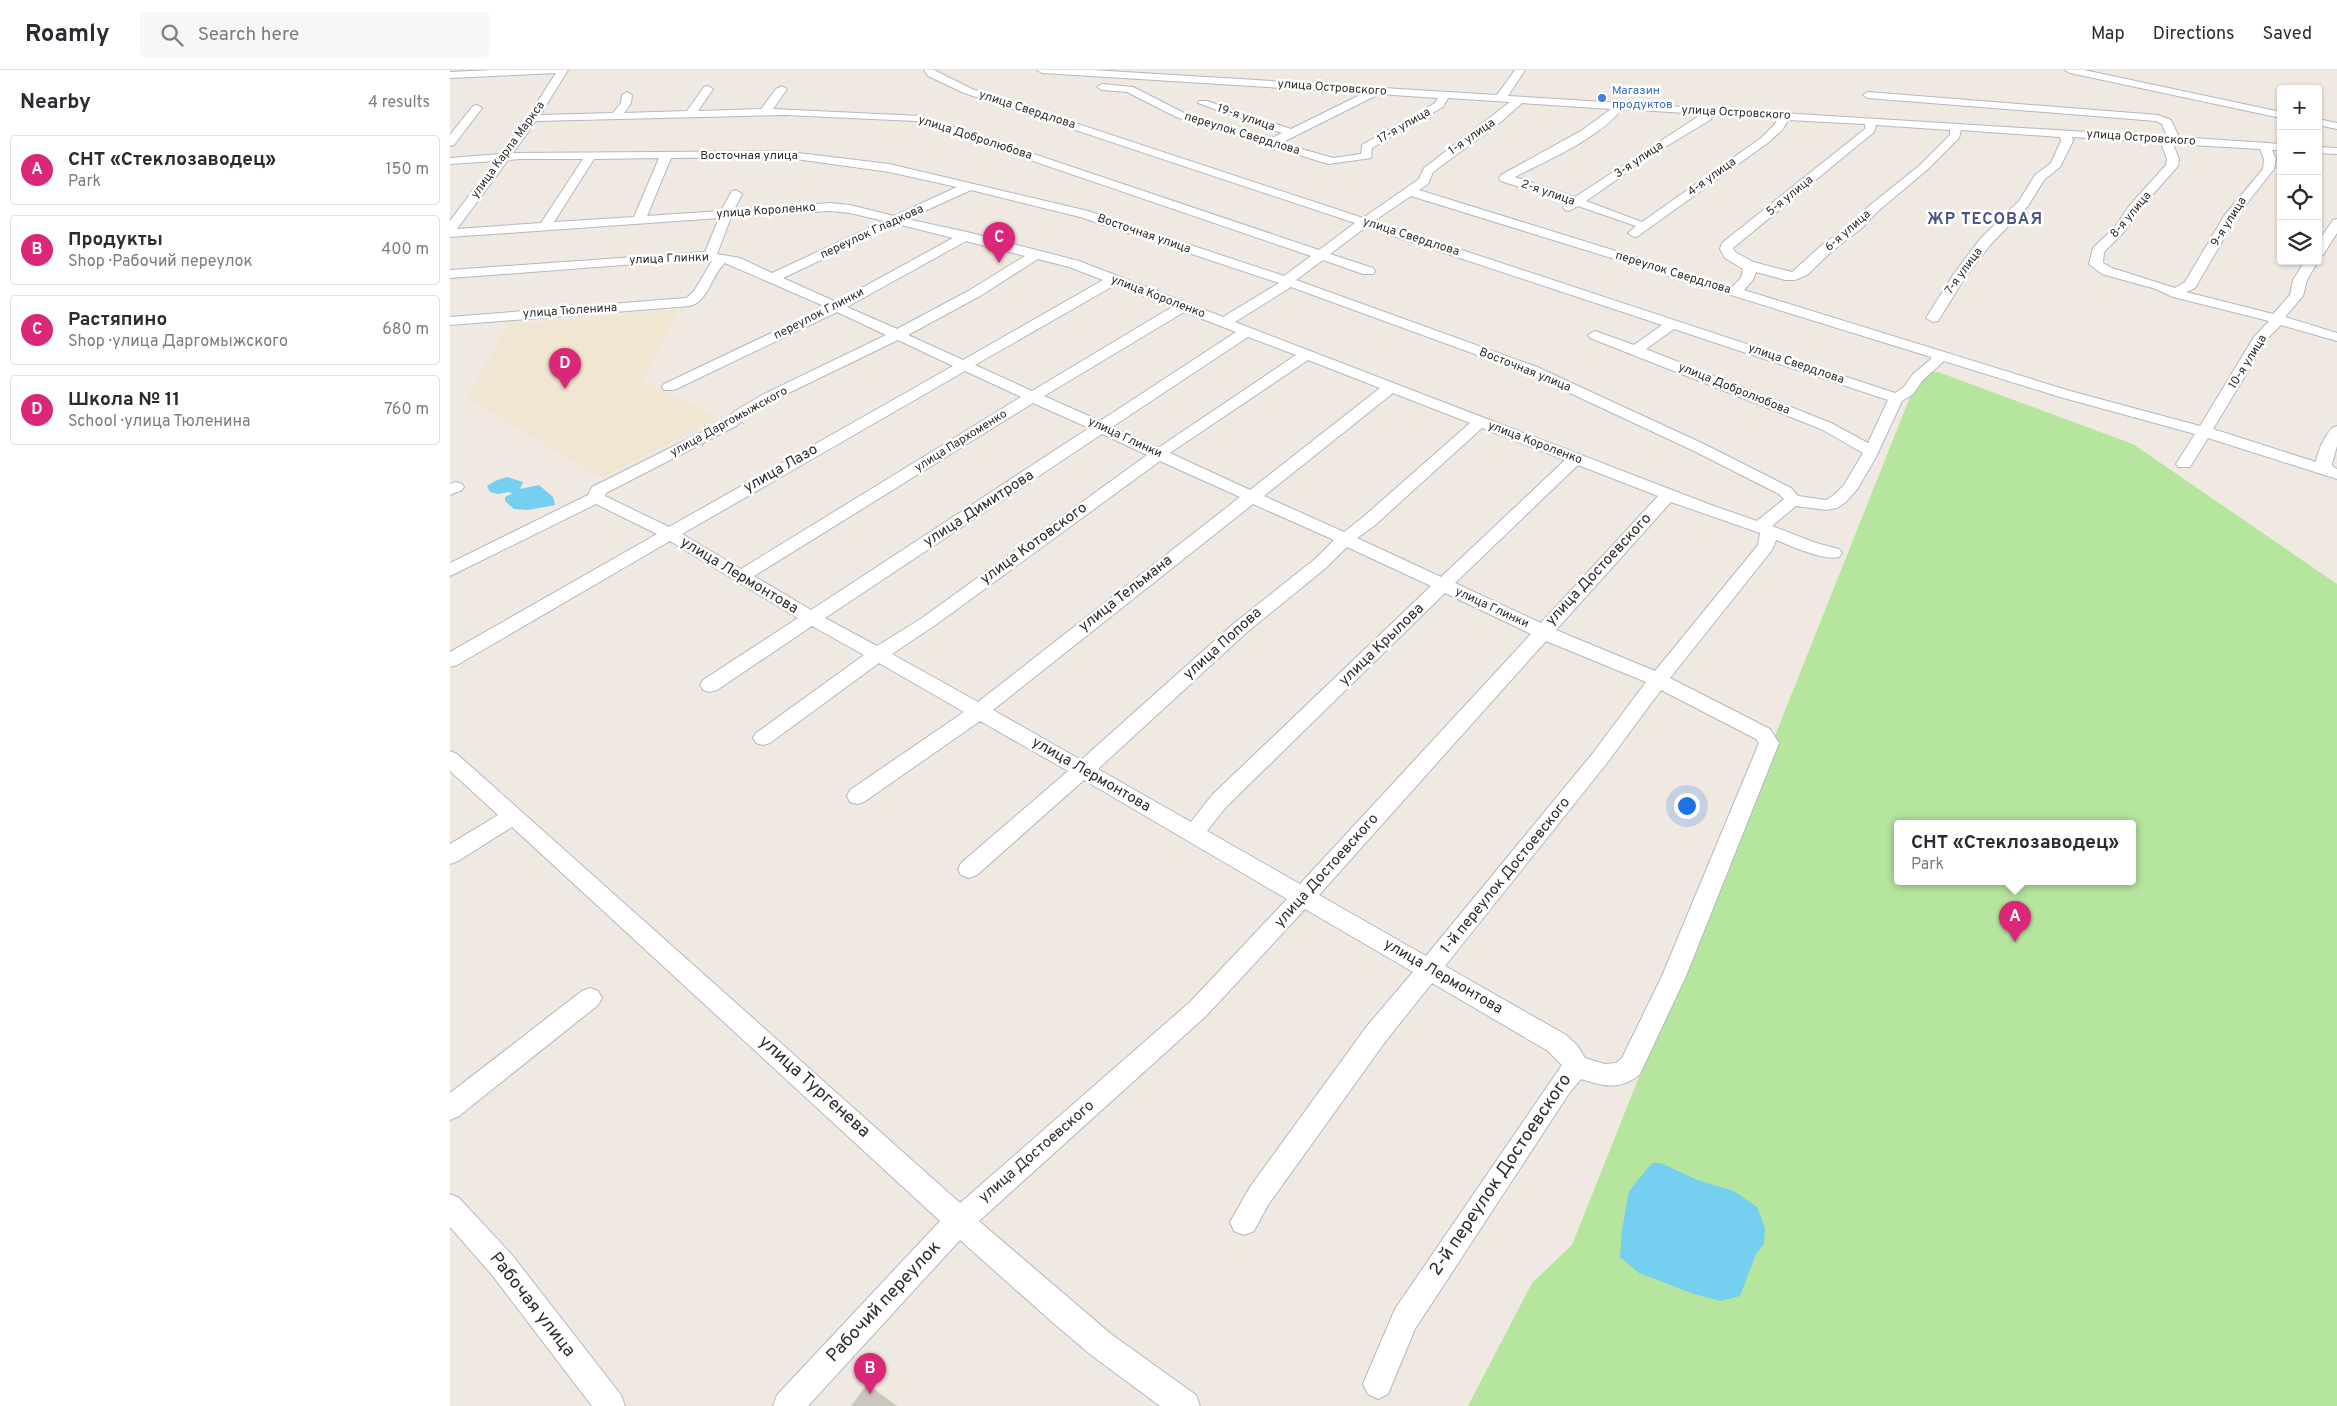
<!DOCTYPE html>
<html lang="en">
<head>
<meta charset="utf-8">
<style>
  :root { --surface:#fff; --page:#f7f7f7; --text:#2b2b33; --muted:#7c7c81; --line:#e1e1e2; --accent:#db2777 }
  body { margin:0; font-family:Overpass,sans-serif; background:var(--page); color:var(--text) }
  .controls { position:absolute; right:15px; top:15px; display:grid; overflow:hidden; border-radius:5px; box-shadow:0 1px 4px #0004 }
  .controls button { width:45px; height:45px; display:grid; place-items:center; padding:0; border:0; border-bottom:1px solid var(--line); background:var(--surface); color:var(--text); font:25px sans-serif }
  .you { position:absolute; left:1236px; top:735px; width:18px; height:18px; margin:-12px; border:4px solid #fff; border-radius:50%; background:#1a73e8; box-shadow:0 0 0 8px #1a73e833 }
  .badge { display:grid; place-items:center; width:32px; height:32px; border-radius:50%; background:var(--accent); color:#fff; font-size:16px; font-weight:700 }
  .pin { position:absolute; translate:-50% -41px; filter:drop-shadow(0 1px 2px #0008) }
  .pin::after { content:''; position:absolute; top:26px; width:18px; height:15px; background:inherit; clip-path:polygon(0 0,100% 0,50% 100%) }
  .popup { position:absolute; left:1444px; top:750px; width:242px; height:65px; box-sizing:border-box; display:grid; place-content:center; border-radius:5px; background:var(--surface); filter:drop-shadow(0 1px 4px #0005); font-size:16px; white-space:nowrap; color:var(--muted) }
  .popup b { font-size:19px; color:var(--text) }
  .popup::after { content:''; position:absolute; left:50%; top:100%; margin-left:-10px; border:10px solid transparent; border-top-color:var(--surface) }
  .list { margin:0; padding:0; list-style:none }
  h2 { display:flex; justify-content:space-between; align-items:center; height:65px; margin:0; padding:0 20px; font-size:21px }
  h2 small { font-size:16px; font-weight:400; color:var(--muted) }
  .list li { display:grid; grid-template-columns:32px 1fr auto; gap:15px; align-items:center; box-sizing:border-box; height:70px; margin:0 10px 10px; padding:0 10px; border:1px solid var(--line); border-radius:5px }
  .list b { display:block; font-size:19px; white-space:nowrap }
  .list p { margin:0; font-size:16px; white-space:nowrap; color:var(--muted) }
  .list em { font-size:16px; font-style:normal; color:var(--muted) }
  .icon { flex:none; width:28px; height:28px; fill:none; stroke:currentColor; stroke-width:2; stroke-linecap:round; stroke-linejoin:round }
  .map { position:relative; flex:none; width:1887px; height:1336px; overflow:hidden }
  header { display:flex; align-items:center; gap:30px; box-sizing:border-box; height:70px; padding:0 25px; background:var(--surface); border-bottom:1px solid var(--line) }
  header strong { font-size:24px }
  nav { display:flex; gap:28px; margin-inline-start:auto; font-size:18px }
  .search { width:350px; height:45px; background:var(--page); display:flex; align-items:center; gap:12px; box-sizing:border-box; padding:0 18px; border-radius:5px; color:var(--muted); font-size:19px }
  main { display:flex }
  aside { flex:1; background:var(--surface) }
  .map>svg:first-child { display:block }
</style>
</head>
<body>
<header>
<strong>Roamly</strong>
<div class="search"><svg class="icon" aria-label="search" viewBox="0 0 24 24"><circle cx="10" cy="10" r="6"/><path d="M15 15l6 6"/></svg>Search here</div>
<nav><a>Map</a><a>Directions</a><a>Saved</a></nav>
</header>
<main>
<aside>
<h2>Nearby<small>4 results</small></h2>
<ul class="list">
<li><span class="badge">A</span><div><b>СНТ «Стеклозаводец»</b><p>Park</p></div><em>150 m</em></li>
<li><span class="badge">B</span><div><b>Продукты</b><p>Shop · Рабочий переулок</p></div><em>400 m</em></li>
<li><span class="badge">C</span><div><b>Растяпино</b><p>Shop · улица Даргомыжского</p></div><em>680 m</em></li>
<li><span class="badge">D</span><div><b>Школа № 11</b><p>School · улица Тюленина</p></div><em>760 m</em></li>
</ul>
</aside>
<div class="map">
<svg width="1887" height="1336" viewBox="0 0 1887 1336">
  <rect width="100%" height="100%" fill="#efe9e1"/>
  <path fill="#f0e6d1" d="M228,240L192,311L268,348L151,408L17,328L57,255Z"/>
  <path fill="#b6e59e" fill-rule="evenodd" d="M1470,302H1488L1683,374L1887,514V1336H1018L1082,1213L1122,1175ZM1448,753H1682V811H1448Z"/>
  <path fill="#75cff0" d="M57,407L73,412L70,419L89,415L103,427L105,435L78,440L64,439L55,431V427L62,424L59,422L48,424L40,422L37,416L45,411Z
    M1202,1093H1211L1247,1110L1284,1121L1307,1137L1315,1158L1314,1174L1306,1184L1290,1226L1271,1231L1244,1224L1189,1203L1170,1187L1172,1160L1179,1121Z"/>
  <path fill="#cbc7bf" d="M417,1314L447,1336H401Z"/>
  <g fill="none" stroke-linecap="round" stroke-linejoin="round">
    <defs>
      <path id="minor" d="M43,0H118L90,45L163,43L171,33L172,25L177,22L182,25L181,33L174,43L237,41L254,17L258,16L263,19L248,41L311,39L326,19L332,16L337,19L323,39L471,46L869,180L905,153L514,23L478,6L474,0H484L522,19L913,148L969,109L974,98L1060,32L998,28L993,37L922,78L921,88L878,94L726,47L677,22L652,20L647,17L652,14L683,17L734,43L820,69L832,63L748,33L749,31H757L841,59L914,23L592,3L587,0H642L1047,25L1065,0H1075L1058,26L1717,67L1712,54L1706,51L1418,28L1413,25L1418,22L1708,45L1721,50L1729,67L1831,74V80H1822L1826,89L1824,99L1787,146L1745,218L1736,222L1823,244L1840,225L1843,210L1855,191H1868L1857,210L1853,226L1835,247L1887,263V271L1831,255L1818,268L1763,359L1866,392C1868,380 1874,368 1882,358L1887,356V376L1882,394L1883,397L1887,399V409L1758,368L1740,397H1728L1726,394L1745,364L1610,327L1494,291L1473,310L1463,324L1452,331L1426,387L1408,418L1396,432L1387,438L1376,440L1346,436L1322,456L1366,473L1389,479L1392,483L1389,487C1372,491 1342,476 1326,470L1322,480L1220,608L1320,659L1329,673L1236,906L1190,1004C1171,1021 1152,1016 1131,1009L1120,1022L965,1259L938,1324L928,1329L918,1324L913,1314L945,1239L1112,995L1098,981L982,913L935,972L818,1135L804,1161L794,1165L784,1161L780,1152L800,1117L917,956L963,902L855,839L756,946L529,1151L661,1264L746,1325L750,1336H710L641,1285L601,1251L510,1170L358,1336H323L327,1325L490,1151L62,757L8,791L0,794V774L48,745L0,701V681L7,684L510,1133L740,932L837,829L634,710L527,805L519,808L511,805L508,799L511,793L618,701L530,651L414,732L407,734L400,732L397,726L400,720L514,642L429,593L320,673L313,675L306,673L303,668L306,663L414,585L362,556L267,620L260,622L253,620L250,615L253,610L348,548L220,471L7,595L0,597V582L207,464L146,434L0,506V493L138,425L142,417L276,350L285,341L312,325L436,265L387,242L224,320H214L212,317L214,314L376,237L275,193C261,205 259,231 240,236L0,255V247L236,228L244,221L262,191H226L0,208V200L255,182L269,148L0,167V151L45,91L0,94V88L51,84L72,56L106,3L0,8V2ZM929,24L988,28L985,33L912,75L911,84L883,88L831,73ZM1072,33L1161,39L1131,61L1051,105L1049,108L1051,111L1117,133L1113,137L1115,140L1119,141L1128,136L1186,156L1178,163L1184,167L1188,166L1319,72L1333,59L1338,50L1415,54V59L1272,173L1270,179L1275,188L1293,199L1291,208L1282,217L969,120L978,114L983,102L1052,51ZM1172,39L1252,44L1125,127L1065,107C1098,90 1148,69 1172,39ZM334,45L466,51L861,186L834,206L638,141L439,94L332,81L63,83L86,51ZM1263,45L1328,49L1324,55L1311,68L1192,152L1136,131L1202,85L1260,50ZM1426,55L1500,60V65L1470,95L1419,136L1404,152L1372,175L1342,202L1303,192L1285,182L1283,178L1424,62ZM1511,60L1610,67L1611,71L1601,93L1585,105L1569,131L1530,169L1503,205L1476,248L1483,252L1488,251L1514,209L1540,175L1578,136L1594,110L1610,97L1623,71L1622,67L1711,73L1717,89L1716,95L1679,136L1665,157L1643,178L1639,194L1652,204L1706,219L1723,227L1819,251L1804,267L1750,356L1620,321L1294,220L1303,210L1306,202L1335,210H1345L1357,205L1382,181L1412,158L1427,142L1478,99L1509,68ZM1723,74L1810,79L1814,89L1813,99L1774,146L1735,212L1725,218L1662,198L1653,193L1654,182L1674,162L1688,141L1728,96L1729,89ZM332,87L439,102L507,117L444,146L400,135L380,133L284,140L292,124L286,120L282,121L271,141L197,146L221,88ZM209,88L184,147L104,152L144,89ZM70,89H133L91,153L7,159L58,90ZM521,120L630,147L829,213L773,247L629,191L517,162L457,149ZM961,126L1481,287V289L1463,304L1453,318L1445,323L924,151ZM380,141L400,143L434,151L322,203L290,188L267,184L281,147ZM447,154L503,168L386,232L333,208ZM916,157L1212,255L1184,275L1145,261L1138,265L1140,268L1371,359L1413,383L1394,415L1384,425L1376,430L1348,426L1341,418L1256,375L1087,297L846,210L873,190L913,204H923L925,201L923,198L880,184ZM516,171L575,186L520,220L447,259L397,237ZM588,189L619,197L653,210L513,290L458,265L530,226ZM665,215L722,237L582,321L525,295ZM841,217L1077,303L1244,381L1329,424L1334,429L1307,451L1261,435L785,252ZM734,242L786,262L650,351L594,326ZM1224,259L1438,330L1418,373L1381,353L1196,279ZM798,267L846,285L708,378L662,357ZM448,270L503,296L219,457L155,426L156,423L286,356L295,347L322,331ZM858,290L930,318L800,420L720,383ZM515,301L571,327L291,499L232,464ZM943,323L1020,353L912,448L894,462L814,426ZM583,333L639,358L361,540L304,506ZM1032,358L1115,390L991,507L907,468L924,456ZM652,364L697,385L472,548L427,576L375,548ZM710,391L790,427L528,632L442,584L484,556ZM1128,395L1208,426L1091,553L1005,513ZM1221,432L1310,463L1308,475L1205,601L1106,560ZM803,434L884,470L865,489L782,555L631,690L543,640ZM897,477L981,516L762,725L741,752L648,699L796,563L877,497ZM995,523L1081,564L850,814L757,761L776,737ZM1096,571L1196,612L1143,683L976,886L869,825ZM1211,620L1306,669L1309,673L1212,906L1172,988L1166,993L1155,994L1135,988L1127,975L1116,965L995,896L1157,693Z
        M1615,0H1634L1831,42V48L1620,3Z
        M27,35L32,38L4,75L0,76V65L23,36Z
        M1868,49L1887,53V59L1868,55Z
        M1868,77L1887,78V84L1868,83Z
        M1887,149V163L1873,185L1868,186V172L1883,150Z
        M6,412L12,414L14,417L12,420L0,425V414Z
        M140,918L148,921L152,928L148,935L9,1046L0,1050V1023L132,921Z
        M0,1124L9,1128L62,1185L171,1325L175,1336H142L42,1205L0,1157Z"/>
    </defs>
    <use href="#minor" stroke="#b4b7c1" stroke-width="2"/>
    <use href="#minor" fill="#fff" fill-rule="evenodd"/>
  </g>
  <circle fill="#3f7fe0" stroke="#fff" stroke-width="2" cx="1152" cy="28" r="5"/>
  <g text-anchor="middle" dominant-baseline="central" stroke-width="5" stroke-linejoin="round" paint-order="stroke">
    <g font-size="12" fill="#2e2e2e" stroke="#fff">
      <text transform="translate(882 18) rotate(4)">улица Островского</text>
      <text transform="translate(577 40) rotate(18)">улица Свердлова</text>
      <text transform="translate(1286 43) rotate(3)">улица Островского</text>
      <text transform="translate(796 48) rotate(19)">19-я улица</text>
      <text transform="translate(954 56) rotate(-30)">17-я улица</text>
      <text transform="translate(792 64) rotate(17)">переулок Свердлова</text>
      <text transform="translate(1022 67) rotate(-35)">1-я улица</text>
      <text transform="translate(525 68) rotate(18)">улица Добролюбова</text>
      <text transform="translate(1691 68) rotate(4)">улица Островского</text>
      <text transform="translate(58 80) rotate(-54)">улица Карла Маркса</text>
      <text x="299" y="86">Восточная улица</text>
      <text transform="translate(1189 90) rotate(-34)">3-я улица</text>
      <text transform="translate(1262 107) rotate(-36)">4-я улица</text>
      <text transform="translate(1098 123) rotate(19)">2-я улица</text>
      <text transform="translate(1340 126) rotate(-39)">5-я улица</text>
      <text transform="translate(316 141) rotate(-4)">улица Короленко</text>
      <text transform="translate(1681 145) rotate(-50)">8-я улица</text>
      <text transform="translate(1779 152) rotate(-58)">9-я улица</text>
      <text transform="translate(1398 161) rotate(-41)">6-я улица</text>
      <text transform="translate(422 162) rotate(-25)">переулок Гладкова</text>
      <text transform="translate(694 164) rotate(19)">Восточная улица</text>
      <text transform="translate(961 167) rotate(18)">улица Свердлова</text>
      <text transform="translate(219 189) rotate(-2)">улица Глинки</text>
      <text transform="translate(1514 201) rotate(-54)">7-я улица</text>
      <text transform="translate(1223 203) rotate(17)">переулок Свердлова</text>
      <text transform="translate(708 227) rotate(21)">улица Короленко</text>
      <text transform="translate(120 241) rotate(-4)">улица Тюленина</text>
      <text transform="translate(369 244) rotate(-27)">переулок Глинки</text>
      <text transform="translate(1798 292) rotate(-58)">10-я улица</text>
      <text transform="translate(1346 294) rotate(19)">улица Свердлова</text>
      <text transform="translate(1075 300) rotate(22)">Восточная улица</text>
      <text transform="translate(1284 319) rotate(22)">улица Добролюбова</text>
      <text transform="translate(279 352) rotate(-29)">улица Даргомыжского</text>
      <text transform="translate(675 368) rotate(25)">улица Глинки</text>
      <text transform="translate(511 371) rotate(-32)">улица Пархоменко</text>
      <text transform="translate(1085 373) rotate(21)">улица Короленко</text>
      <text transform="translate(1042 538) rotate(25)">улица Глинки</text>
    </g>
    <g font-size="12" fill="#366cbe" stroke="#fff" text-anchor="start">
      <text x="1162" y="21">Магазин<tspan x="1162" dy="14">продуктов</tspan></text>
    </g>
    <g font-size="15" fill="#2e2e2e" stroke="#fff">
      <text transform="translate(331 399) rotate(-30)">улица Лазо</text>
      <text transform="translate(529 439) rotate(-33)">улица Димитрова</text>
      <text transform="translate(584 474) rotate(-36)">улица Котовского</text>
      <text transform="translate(1149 500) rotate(-47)">улица Достоевского</text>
      <text transform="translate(289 506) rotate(31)">улица Лермонтова</text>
      <text transform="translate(676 524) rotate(-38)">улица Тельмана</text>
      <text transform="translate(773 574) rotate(-42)">улица Попова</text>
      <text transform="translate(932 575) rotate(-44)">улица Крылова</text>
      <text transform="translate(641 705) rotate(30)">улица Лермонтова</text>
      <text transform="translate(877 801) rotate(-48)">улица Достоевского</text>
      <text transform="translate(1056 806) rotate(-51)">1-й переулок Достоевского</text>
      <text transform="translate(993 907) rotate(30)">улица Лермонтова</text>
      <text transform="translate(587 1082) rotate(-41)">улица Достоевского</text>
    </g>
    <g font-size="16" font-weight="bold" letter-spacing="1" fill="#4d5680" stroke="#fff">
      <text x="1535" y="150">ЖР ТЕСОВАЯ</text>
    </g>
    <g font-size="18" fill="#2e2e2e" stroke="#fff">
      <text transform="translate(364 1017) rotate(42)">улица Тургенева</text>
      <text transform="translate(1051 1105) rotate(-56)">2-й переулок Достоевского</text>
      <text transform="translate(434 1232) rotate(-47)">Рабочий переулок</text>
      <text transform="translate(82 1235) rotate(52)">Рабочая улица</text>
    </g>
  </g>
</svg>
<div class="controls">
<button>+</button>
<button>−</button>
<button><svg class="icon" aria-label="locate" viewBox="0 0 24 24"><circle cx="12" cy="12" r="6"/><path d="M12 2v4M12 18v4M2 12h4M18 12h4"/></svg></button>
<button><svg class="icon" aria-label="layers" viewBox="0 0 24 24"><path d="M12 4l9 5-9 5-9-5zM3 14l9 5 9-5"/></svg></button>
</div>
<div class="you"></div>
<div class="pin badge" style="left:1565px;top:872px">A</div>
<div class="popup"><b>СНТ «Стеклозаводец»</b>Park</div>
<div class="pin badge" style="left:420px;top:1324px">B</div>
<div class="pin badge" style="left:549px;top:193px">C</div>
<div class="pin badge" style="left:115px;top:319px">D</div>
</div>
</main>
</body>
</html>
